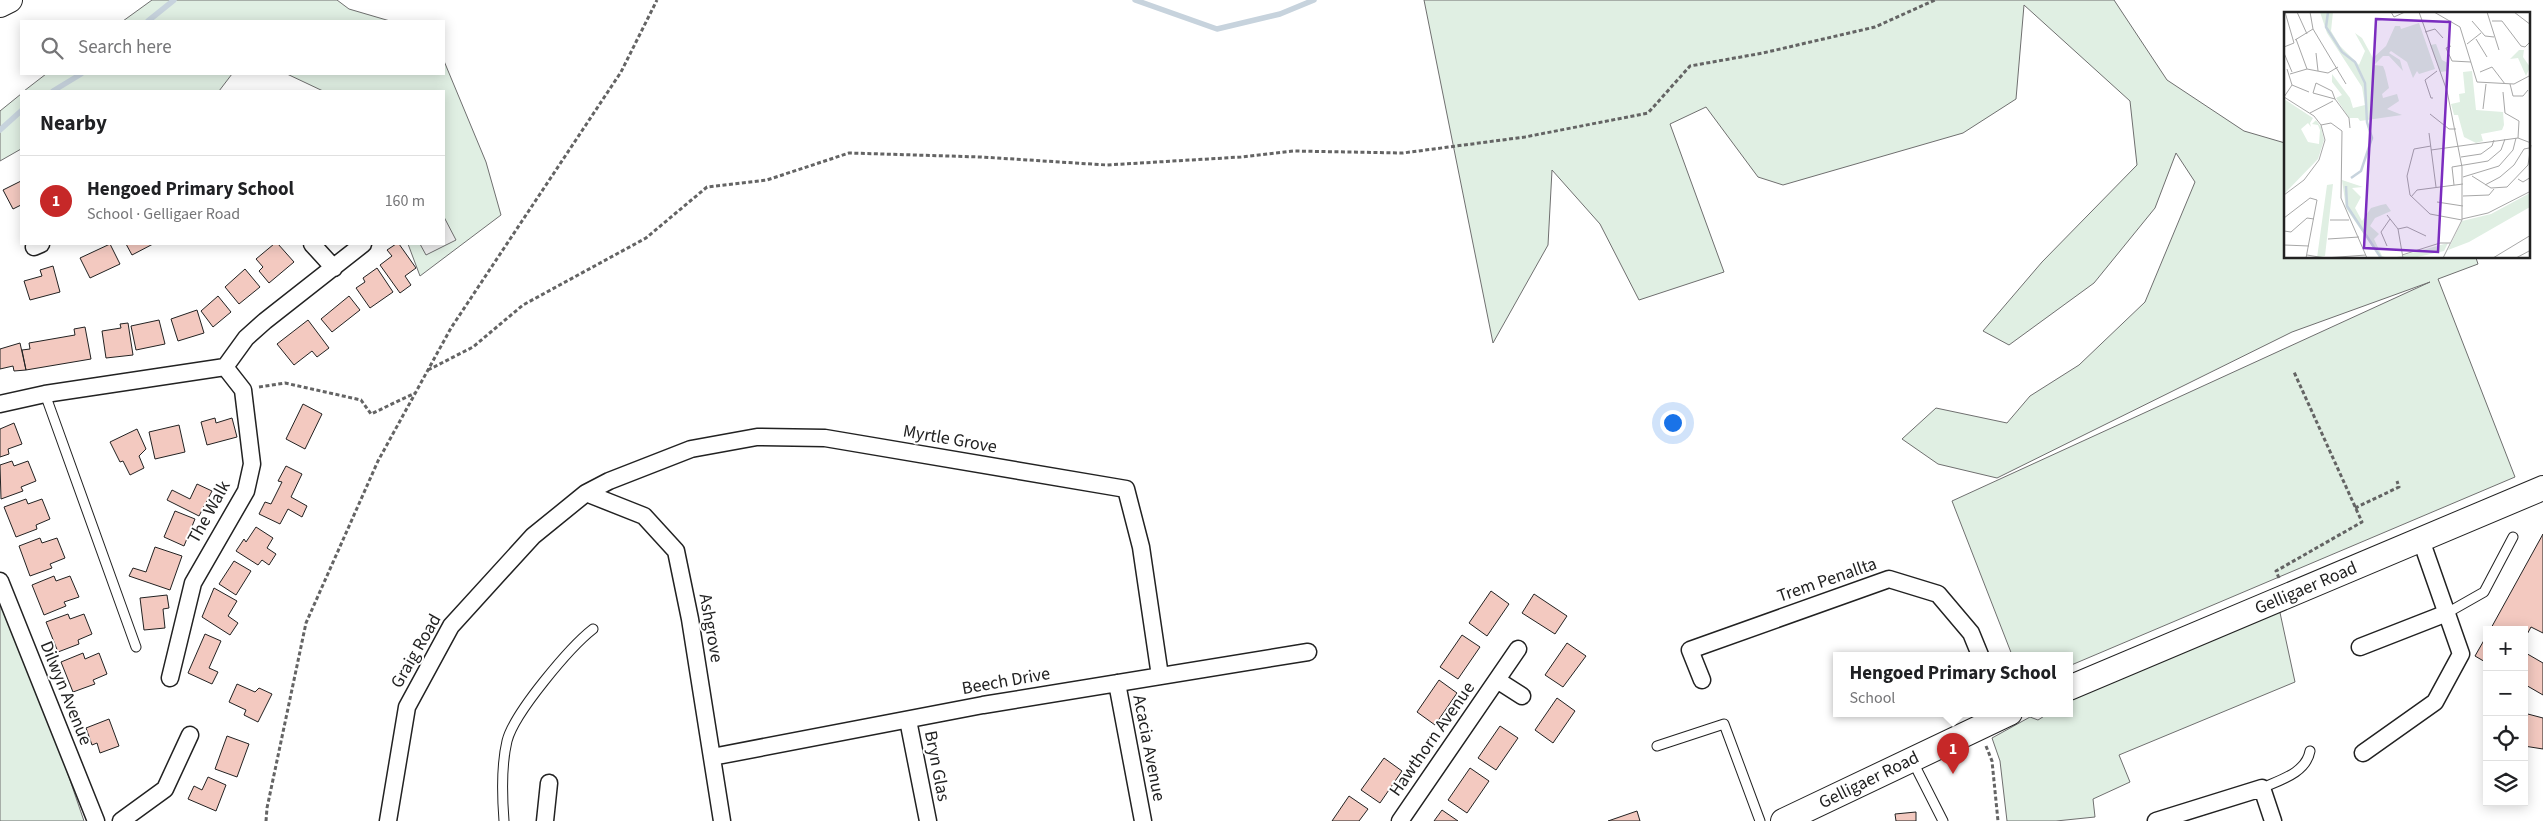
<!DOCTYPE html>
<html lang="en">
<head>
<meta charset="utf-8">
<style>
  :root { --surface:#fff; --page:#f2f2f2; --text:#202124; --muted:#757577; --line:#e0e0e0; --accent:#c62828 }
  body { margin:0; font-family:"Source Sans 3",sans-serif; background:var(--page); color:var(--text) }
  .controls { position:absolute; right:15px; bottom:15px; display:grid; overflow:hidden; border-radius:0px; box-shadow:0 2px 12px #0003 }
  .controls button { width:45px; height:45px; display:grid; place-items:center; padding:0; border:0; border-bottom:1px solid var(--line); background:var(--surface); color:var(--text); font:25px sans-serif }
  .you { position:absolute; left:1672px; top:422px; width:18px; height:18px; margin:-12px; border:4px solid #fff; border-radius:50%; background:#1a73e8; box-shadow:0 0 0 8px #1a73e833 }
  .badge { display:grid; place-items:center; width:32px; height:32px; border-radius:50%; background:var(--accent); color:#fff; font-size:16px; font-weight:700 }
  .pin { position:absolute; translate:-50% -41px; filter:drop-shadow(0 1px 2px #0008) }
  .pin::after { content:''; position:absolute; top:26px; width:18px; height:15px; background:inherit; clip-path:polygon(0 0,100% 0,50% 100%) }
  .popup { position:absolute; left:1833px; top:652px; width:240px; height:65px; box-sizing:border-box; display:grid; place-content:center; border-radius:0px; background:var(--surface); filter:drop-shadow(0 1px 4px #0005); font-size:16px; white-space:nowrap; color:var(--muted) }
  .popup b { font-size:19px; color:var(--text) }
  .popup::after { content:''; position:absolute; left:50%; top:100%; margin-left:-10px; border:10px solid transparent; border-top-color:var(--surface) }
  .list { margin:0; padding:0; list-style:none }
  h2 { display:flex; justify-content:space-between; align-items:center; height:65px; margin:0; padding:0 20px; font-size:21px }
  h2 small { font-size:16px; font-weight:400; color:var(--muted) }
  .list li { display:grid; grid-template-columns:32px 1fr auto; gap:15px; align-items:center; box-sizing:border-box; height:90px; padding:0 20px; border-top:1px solid var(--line) }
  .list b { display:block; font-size:19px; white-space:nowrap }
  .list p { margin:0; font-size:16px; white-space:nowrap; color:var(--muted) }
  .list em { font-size:16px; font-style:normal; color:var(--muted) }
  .icon { flex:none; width:28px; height:28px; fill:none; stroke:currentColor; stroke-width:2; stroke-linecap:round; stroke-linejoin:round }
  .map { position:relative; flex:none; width:2543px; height:821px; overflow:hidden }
  .search { position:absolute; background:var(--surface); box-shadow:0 2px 12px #0003; left:20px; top:20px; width:425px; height:55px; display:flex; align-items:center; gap:12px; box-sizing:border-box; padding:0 18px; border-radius:0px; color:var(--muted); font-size:19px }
  .panel { position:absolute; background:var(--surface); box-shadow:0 2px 12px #0003; left:20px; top:90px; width:425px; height:155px; border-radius:0px }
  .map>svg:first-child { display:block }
</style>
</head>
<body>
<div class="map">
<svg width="2543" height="821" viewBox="0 0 2543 821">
  <rect width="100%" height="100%" fill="#fff"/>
  <path fill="#e0efe3" stroke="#6f6f6f" d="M152,0H337L349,9L390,21H123Z
    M1424,0H2114L2167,80L2244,131L2285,143L2286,258H2476L2478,264L2438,279L2515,477L2069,666V655H2012L1952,501L2430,282L2292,332L1997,478L1938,464L1902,439L1936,408L2007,423L2030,396L2079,365L2145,302L2195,182L2176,153L2155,208L2094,283L2009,345L1983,331L2042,262L2137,165L2130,101L2024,5L2016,99L1963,133L1783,185L1758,177L1706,107L1670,124L1724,272L1639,300L1600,224L1552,170L1548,245L1493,343Z
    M444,61L486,162L501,215L420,276L408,244H444V91H323L287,74H444Z
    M46,74H232L219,91H24Z
    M21,94V149L0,161V111Z
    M0,604L59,748L84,821H0Z
    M2279,608L2295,682L2119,755L2130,782L2093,799L2095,817L2056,821H2007L2000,761L1992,738L2030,717L2038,720L2049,713H2069V694Z"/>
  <path fill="#ededed" stroke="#6f6f6f" d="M444,217L456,240L426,255L420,244H444Z"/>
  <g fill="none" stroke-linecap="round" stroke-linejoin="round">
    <path stroke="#c7d3dd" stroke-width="5.5" d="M1135,0L1217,29L1280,14L1314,0
      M148,21L174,0
      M53,91L81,74
      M0,130L21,111"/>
  </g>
  <path fill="#f3c9c0" stroke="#222" d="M21,181V205L13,209L3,190Z
    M110,244L120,264L90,278L80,258Z
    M126,244H153L132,255Z
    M274,244H278L294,262L269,283L259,271L263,267L256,259Z
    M396,244H399L416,268L405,276L411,285L400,293L380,265L392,256L387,250Z
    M53,266L60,292L30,300L24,281L42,276L40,270Z
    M377,268L393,292L370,308L356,288L365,282L363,278Z
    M245,269L260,287L239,304L225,287Z
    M218,296L231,312L213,327L201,311Z
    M349,296L360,310L332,332L321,319Z
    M197,310L204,333L178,341L171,319Z
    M159,320L165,344L136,350L131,326Z
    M308,320L329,348L317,357L312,351L294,365L277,344Z
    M128,323L133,355L106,358L102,331L121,328L120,324Z
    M85,327L91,359L26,370L22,350L30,349L29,343L75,335L74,329Z
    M20,343L26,370L14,371L13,366L0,369V349Z
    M303,404L322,414L305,449L286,439Z
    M215,418L216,423L232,418L237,437L207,445L201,422Z
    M14,423L22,444L8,449L9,454L0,457V429Z
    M179,425L185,452L155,459L149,432Z
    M137,429L146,449L139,456L144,468L130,475L123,461L120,462L110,442Z
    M12,461L14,466L28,461L36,481L21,487L23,491L1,499L0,465Z
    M286,466L302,474L291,497L307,506L302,517L288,509L280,524L259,514L265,502L271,504L282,482L278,481Z
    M197,484L212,491L199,516L167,500L172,490L190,499Z
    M26,499L28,504L42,499L50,519L36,525L37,529L16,537L4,507Z
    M175,511L195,519L184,546L164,537Z
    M256,527L273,538L267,548L276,554L269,565L262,560L258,565L236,551L244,539L246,542Z
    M2543,534V633L2531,627L2524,640V630H2490Z
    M40,538L42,543L57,538L65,558L50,564L52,568L30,576L19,546Z
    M155,547L182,556L170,590L129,576L133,568L146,572Z
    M234,561L251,571L236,595L219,584Z
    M54,576L56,581L70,576L79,597L64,602L66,606L44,615L32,585Z
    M214,588L237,601L228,616L238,623L230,635L202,617Z
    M1491,591L1509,604L1487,636L1469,623Z
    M1534,594L1567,616L1555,634L1522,613Z
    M167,595L169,608L163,609L165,628L144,630L140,598Z
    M68,614L70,619L84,614L92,634L78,640L79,644L58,652L46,622Z
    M205,634L221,641L209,668L218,672L212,684L188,673Z
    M1462,635L1480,647L1458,679L1440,667Z
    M2487,635V663L2475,656Z
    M1567,643L1586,656L1563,687L1545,675Z
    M2524,652L2543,663V695L2524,684Z
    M83,653L85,659L99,653L107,674L93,680L95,684L73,692L61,662Z
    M1439,680L1457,693L1435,725L1417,712Z
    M237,684L255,692L259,688L272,694L258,722L244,715L246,710L229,702Z
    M1557,698L1575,711L1553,743L1535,730Z
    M2524,713L2543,718V749L2524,746Z
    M109,719L119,746L100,753L97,743L92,745L86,728Z
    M1500,726L1518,738L1496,770L1478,758Z
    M227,736L249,744L237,777L215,769Z
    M1384,758L1402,771L1380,803L1361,790Z
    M1470,768L1489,781L1467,813L1448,800Z
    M208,777L226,785L216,811L188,799L194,786L202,790Z
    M1349,796L1368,809L1359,821H1332Z
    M1442,810L1458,821H1434Z
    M1637,811L1640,821H1608Z
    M1916,812V821H1896L1895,814Z"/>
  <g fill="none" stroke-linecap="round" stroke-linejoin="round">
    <defs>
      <path id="lane" d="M45,394L136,647
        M2447,613L2484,592L2513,537
        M1657,746L1724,724L1760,821
        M1912,760L1943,821
        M2262,788C2280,780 2306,773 2310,751
        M504,821C502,795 501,766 507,741C514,713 570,647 593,629"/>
      <path id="street" d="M312,244L334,268
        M34,247L41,244
        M225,367L246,338L265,321L363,244
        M0,404L45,394L225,367L243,390L252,464L246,491L193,583L170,678
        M586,493L644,516L676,551L690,619L722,821
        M0,581L96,821
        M2360,647L2447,613
        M1497,680L1522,696
        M1702,680L1690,650L1889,579L1938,594L1971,633L1980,655
        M1117,683L1143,821
        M908,720L928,821
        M2363,753L2435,702L2461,654L2421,540
        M712,757L983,705L1308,652
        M121,821L165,789L190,735
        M388,821L407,707L451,626L533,536L586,493L609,481L691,449L757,437L825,438L1126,489L1141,547L1160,676
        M545,821L549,783
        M1400,821L1518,649
        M2156,821L2262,788L2273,821"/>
      <path id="secondary" d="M0,5L10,0
        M2069,688L2543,488
        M1783,821L2010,713"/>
    </defs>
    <use href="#lane" stroke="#222" stroke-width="11"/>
    <use href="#street" stroke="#222" stroke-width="19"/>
    <use href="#secondary" stroke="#222" stroke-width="26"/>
    <path stroke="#646464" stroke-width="3" stroke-dasharray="4 2.5" stroke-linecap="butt" d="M428,370L473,347L523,305L646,238L707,187L767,180L849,153L981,157L1107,165L1241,157L1293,151L1403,153L1525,137L1648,113L1690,66L1763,53L1875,27L1935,0
      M259,387L285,383L361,400L371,414L415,393
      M2355,508L2399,487L2397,481
      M2279,578L2276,571L2362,522L2294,372
      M1986,746L1992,761L1998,821
      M266,821L267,808L306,623L378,461L451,328L621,72L657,0"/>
    <use href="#lane" stroke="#fff" stroke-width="9"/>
    <use href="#street" stroke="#fff" stroke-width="16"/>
    <use href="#secondary" stroke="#fff" stroke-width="24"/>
  </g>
  <g text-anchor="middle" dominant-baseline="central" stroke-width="4" stroke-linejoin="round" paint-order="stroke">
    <g font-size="18" fill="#222" stroke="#fff">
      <text transform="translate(950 439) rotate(10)">Myrtle Grove</text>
      <text transform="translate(209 512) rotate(-61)">The Walk</text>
      <text transform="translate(1827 580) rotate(-19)">Trem Penallta</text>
      <text transform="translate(2306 588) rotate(-23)">Gelligaer Road</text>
      <text transform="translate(711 628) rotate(80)">Ashgrove</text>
      <text transform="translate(416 651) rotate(-60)">Graig Road</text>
      <text transform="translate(1006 681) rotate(-10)">Beech Drive</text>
      <text transform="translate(66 693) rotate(68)">Dilwyn Avenue</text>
      <text transform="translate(1432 739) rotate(-55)">Hawthorn Avenue</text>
      <text transform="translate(1149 748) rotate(79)">Acacia Avenue</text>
      <text transform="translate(937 766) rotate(79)">Bryn Glas</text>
      <text transform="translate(1869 780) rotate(-26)">Gelligaer Road</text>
    </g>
  </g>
  <g transform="translate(2284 12)">
    <rect width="246" height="246" fill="#fff"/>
    <path d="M36,0H49L47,19L56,34L75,53L81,39L71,21L78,26L89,46L102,34L111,14H116L117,17L135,11L151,57L135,62L133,59L129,66L123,50L107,39L105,41L116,48L119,59L105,44H99L90,53L99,54L101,59L105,76L98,82L99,86L113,82L115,89L103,97L118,103L76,109L74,106H65L52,86L58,83L48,70V62L66,86L69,96L81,93L78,75L43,21ZM152,32L158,48L164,51V59L156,60L146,33ZM235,38H240L239,45L246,55L242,64L234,46L226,47ZM188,59L192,98L219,100L220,113L218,118L197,122L199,129L192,131L180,125L174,103H170L167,92L176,90L175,82L181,81L179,60ZM0,87L29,106L26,111L27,115L24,111L17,117L24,130L35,132L36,118L34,113L28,112L32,108L37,115L40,128L34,147L0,182ZM58,168L79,175L68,176L77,185L71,196L78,209L87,196L97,193L102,192L107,199L91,206L86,214L95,222L90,227L98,244L104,246H96L62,196ZM49,172L41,244L33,246L43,173ZM246,181V195L185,230L164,238L178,209L207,202ZM164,231L160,239L129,246H109Z" fill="#e0efe3"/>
    <path fill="none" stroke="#c7d3dd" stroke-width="2.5" d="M44,0L42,15L58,40L71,50L81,71L83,110L88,126L77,159L67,166M62,174L63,194L97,246"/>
    <path fill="none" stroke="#a7a7a7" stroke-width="1" d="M13,0L23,22M26,0L29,17M107,0L110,5L121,0M135,0L163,79L178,155V208L159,246M150,0L176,15L193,70L230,72L247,63M203,0L215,38M230,0L247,13M188,9L201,24L210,25M208,9H218L237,34L241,35L247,29M29,17L62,72M141,20L151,17L159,26M192,27L203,45M11,28L29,17M183,32L197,21M167,34L162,36L168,49L187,50M0,35L10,31L1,0M0,41L8,60M32,41L34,59M23,57L44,61L54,55M196,60L208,55L221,72M6,62L23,57L12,27M32,71L48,79L51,87L29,81ZM226,72L229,84H239L244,78M8,73L25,80M219,80L221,101L235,109L234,126M0,85L30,104L37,113L47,111L58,119L57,186L83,246M0,85L8,73L3,57M149,86H147L141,68L153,59M51,87L65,106L66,116M199,97L202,72M26,101L49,89M146,102L165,117H172M145,121L152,175M147,134L130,137L123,164L126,183L146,202L178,208M147,138L234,126L247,131M177,145L197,142L208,134L210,128M188,164L207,176L223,175L244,153L247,133M179,165L215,154L229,138L232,126M234,167L239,170L247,165M170,173L168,155L204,149L217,138L221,127M201,173L216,165L230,153L240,137L245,136M0,183L20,168L35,148L41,128L37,113M179,184L205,183L210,177M127,185L133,178L179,172M153,190L179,194M103,203L114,217M0,206L26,186L33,188L22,246M178,207L204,201L247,179M46,208H65M0,219L7,220L23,206L30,207M44,227L75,225M0,233L25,234M103,234L97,220L106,207M23,243L41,246L82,243M118,243L156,231H166M119,246L114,217L123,215L142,224M209,246L247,223M232,246L247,238"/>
    <path fill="#7b2cbf" fill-opacity="0.15" stroke="#7b2cbf" stroke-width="2.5" d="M92,7L166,10L154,240L80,236Z"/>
    <rect width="246" height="246" fill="none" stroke="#222" stroke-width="2.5"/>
  </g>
</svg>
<div class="controls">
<button>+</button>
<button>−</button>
<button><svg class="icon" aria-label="locate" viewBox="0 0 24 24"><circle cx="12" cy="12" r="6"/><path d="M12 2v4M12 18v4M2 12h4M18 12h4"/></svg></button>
<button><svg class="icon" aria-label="layers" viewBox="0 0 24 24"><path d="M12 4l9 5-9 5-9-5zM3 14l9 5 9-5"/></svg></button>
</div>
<div class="you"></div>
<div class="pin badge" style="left:1953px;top:774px">1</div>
<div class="popup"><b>Hengoed Primary School</b>School</div>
<div class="search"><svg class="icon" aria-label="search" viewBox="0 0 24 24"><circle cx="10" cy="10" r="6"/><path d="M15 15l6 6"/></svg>Search here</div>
<section class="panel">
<h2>Nearby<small></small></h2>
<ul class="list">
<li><span class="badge">1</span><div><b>Hengoed Primary School</b><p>School · Gelligaer Road</p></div><em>160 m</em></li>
</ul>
</section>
</div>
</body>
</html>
